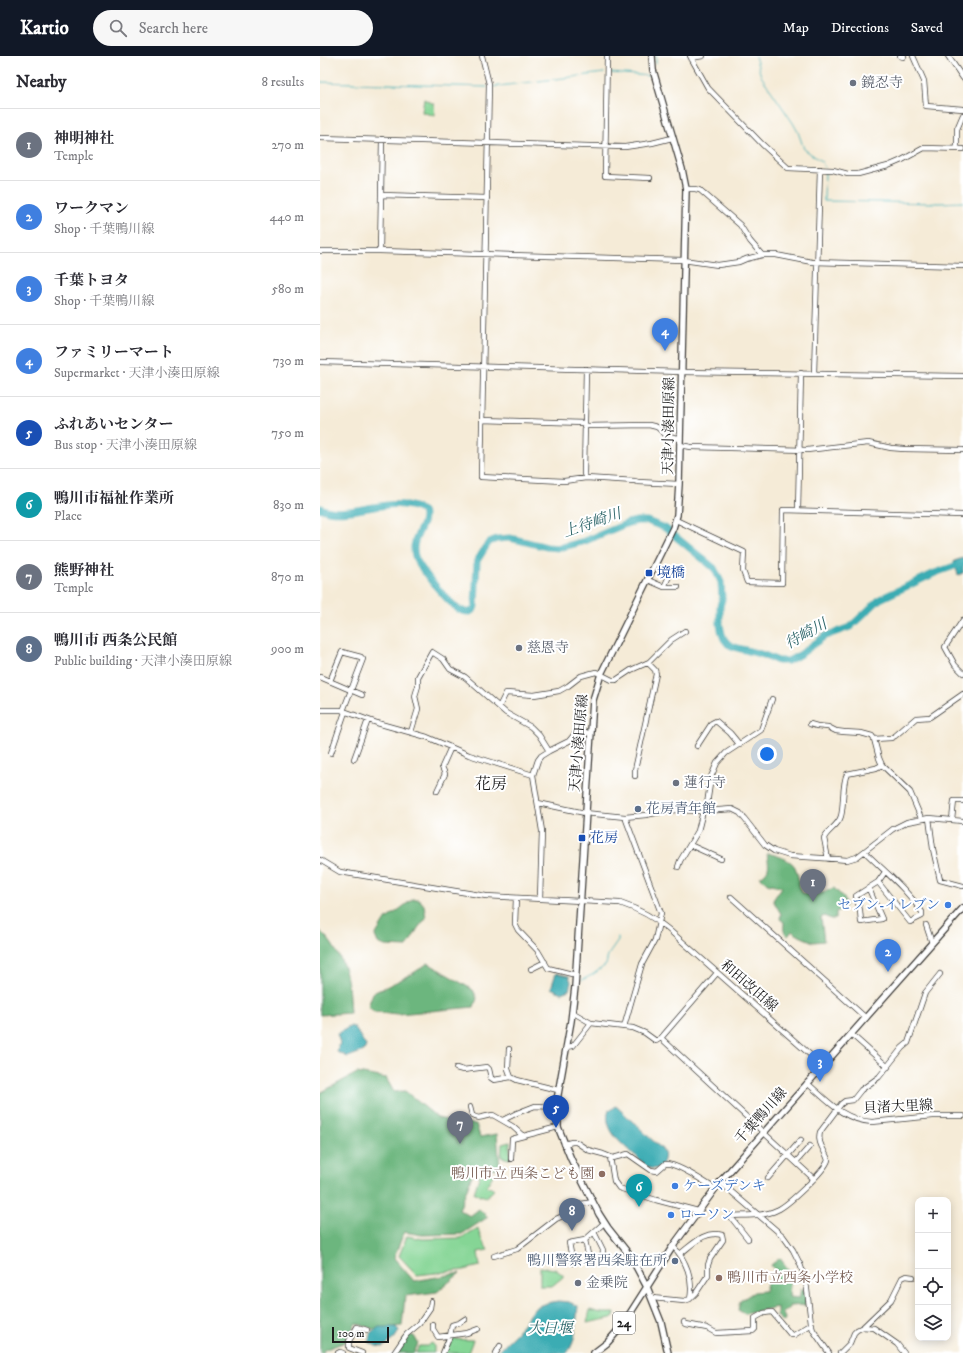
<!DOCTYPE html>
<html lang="en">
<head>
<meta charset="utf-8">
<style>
  :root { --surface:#fff; --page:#f7f7f7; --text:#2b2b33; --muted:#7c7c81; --line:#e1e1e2; --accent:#111827 }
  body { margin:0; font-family:"IM FELL DW Pica","Noto Serif JP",serif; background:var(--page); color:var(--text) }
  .controls { position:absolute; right:12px; bottom:12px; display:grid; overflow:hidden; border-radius:8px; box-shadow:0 2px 10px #0003 }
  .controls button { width:36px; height:36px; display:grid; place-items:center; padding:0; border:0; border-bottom:1px solid var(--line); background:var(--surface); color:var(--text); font:20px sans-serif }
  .scale { position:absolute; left:12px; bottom:10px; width:57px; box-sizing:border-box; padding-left:4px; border:2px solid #1c1c1c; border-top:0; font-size:11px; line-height:14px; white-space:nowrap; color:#1c1c1c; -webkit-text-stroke:3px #fff; paint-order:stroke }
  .you { position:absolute; left:447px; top:698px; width:14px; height:14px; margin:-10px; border:3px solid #fff; border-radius:50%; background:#1a73e8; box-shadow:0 0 0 6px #1a73e833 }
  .badge { display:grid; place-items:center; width:26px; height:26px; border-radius:50%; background:var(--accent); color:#fff; font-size:13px; font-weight:700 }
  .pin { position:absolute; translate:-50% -33px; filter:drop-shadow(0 1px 2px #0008) }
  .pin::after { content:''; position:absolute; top:21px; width:14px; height:12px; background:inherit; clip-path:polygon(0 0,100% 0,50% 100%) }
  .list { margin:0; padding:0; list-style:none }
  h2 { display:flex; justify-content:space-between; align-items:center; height:52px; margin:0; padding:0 16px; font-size:17px }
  h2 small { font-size:13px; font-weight:400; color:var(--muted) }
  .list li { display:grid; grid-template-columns:26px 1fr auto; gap:12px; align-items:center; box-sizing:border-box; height:72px; padding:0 16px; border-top:1px solid var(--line) }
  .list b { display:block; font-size:15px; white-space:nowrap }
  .list p { margin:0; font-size:13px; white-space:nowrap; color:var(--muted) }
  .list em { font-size:13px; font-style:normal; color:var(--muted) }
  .icon { flex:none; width:22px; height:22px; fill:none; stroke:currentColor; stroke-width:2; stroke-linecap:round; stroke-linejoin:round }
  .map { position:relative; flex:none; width:643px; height:1297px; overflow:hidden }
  header { display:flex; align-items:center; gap:24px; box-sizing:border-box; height:56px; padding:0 20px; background:var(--accent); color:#fff }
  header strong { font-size:19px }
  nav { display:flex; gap:22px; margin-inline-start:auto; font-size:14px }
  .search { width:280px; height:36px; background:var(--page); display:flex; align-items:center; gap:10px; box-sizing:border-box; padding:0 14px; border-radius:22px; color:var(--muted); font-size:15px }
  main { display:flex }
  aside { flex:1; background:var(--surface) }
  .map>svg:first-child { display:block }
</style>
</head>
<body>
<header>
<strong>Kartio</strong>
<div class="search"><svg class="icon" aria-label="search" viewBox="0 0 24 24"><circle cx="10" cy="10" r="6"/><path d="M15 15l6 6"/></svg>Search here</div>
<nav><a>Map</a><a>Directions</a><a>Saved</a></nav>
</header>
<main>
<aside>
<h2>Nearby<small>8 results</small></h2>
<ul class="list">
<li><span class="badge" style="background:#6b7280">1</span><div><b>神明神社</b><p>Temple</p></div><em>270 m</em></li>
<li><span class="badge" style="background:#3f7fe0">2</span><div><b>ワークマン</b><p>Shop · 千葉鴨川線</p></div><em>440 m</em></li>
<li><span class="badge" style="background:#3f7fe0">3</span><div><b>千葉トヨタ</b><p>Shop · 千葉鴨川線</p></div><em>580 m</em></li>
<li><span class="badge" style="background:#3f7fe0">4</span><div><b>ファミリーマート</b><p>Supermarket · 天津小湊田原線</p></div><em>730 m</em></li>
<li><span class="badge" style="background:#1a4fb4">5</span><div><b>ふれあいセンター</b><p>Bus stop · 天津小湊田原線</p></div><em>750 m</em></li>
<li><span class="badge" style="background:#0f9aa8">6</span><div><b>鴨川市福祉作業所</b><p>Place</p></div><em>830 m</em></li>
<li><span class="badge" style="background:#6b7280">7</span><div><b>熊野神社</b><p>Temple</p></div><em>870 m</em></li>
<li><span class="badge" style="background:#5c6f8a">8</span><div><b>鴨川市 西条公民館</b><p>Public building · 天津小湊田原線</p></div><em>900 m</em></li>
</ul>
</aside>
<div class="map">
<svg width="643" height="1297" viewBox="0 0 643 1297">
  <rect width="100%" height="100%" fill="#fff"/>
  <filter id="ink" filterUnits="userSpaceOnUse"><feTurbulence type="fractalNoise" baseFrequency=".025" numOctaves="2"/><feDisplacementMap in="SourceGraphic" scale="8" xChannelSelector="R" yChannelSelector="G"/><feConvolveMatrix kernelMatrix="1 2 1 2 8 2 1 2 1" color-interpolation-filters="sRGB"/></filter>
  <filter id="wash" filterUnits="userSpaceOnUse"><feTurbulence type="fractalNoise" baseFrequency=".012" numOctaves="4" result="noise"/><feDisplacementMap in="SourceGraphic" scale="16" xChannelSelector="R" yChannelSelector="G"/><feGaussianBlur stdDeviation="0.9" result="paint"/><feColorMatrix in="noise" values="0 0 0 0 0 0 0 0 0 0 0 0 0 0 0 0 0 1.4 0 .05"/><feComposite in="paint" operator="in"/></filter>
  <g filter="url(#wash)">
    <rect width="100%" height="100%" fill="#f5ebd7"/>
    <path fill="#85d595" stroke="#507858" d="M104,43L114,48L115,60L102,56Z
      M190,1086V1103L181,1101L182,1088Z
      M162,1116L174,1118L166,1130L174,1133L173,1135L166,1141L154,1137L160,1118Z
      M158,1172L161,1182L168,1194L158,1196L160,1210L144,1214L97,1219L79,1200L87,1180L103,1183L141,1182Z
      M220,1211L235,1213L243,1219V1221L232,1230H220Z
      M270,1254L281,1257H295L294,1260L291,1262L267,1267Z
      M130,1283L153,1284L148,1297H125Z
      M112,1287L114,1289V1297H96L99,1290H107Z"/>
    <path fill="#6cb67e" stroke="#44694d" d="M447,797C455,799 471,803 475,811C479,819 478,828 482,837L498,838L514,832L524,842L526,849L524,852L516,856V863H511L504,860L501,862L504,885L493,886L475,878L472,875L468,880C462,875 464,873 464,866L460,863L461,858L453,844L462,831L452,828L450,829L440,821C452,814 448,808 447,797Z
      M93,843H99L104,849L106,862L98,872L87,891L65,890L58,887L55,880L64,865Z
      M0,876C10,881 24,907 26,918C29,930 29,944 30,957L0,959Z
      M108,907L153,934L157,942L154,951L78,958L54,956L48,950L53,937C72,928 91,920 108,907Z
      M37,1017L66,1022L74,1036L85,1035L118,1062L139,1067L156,1068L160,1081L177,1078L180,1112L154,1114L139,1154L150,1160L159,1153L168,1161L142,1178L102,1179L84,1176L74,1202L94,1225L140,1217L117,1236L85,1240L82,1270L53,1273L36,1267L25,1286L4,1294L3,1297H0V1037Z
      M460,1202L471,1217L469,1241L479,1242L481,1233L485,1234L486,1249L469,1250L470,1252L462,1256L465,1262L464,1266L457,1260V1251L425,1258L418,1254L420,1245L434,1236L445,1235L447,1227L455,1223L456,1216L451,1209Z
      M89,1279L94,1280L98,1287L94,1297H77L84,1283Z"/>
    <path fill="#3aacb3" stroke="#2b6468" d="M643,502V517L638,519L634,505Z
      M236,917L249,920L251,926L249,934L241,937L231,932Z
      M31,970L35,972L46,990L44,995L28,1001L17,996L20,987L17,978Z
      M296,1050L344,1095C346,1103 342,1116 330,1112C325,1110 320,1104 316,1100C302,1089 282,1073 289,1053L291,1054Z
      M238,1245L249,1246L258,1250C256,1264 257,1286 247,1297H178C184,1287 190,1284 197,1276C213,1256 209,1249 238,1245Z
      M59,1271H76L79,1274C76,1283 70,1286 63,1291L56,1290L49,1286L51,1277Z"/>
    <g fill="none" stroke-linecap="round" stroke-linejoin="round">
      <path stroke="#3aacb3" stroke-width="1" d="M336,0V7
        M435,0L441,20L473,67L478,76L484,93L498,103L502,106L504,111
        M291,17L330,20
        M0,26L167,31
        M171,31L284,17
        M505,116L504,145L619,147L643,146
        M262,924L272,919L286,909L288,899L298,885V881"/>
      <path stroke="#3aacb3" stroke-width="7" d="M0,452C28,466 71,436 103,455C108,468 93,480 94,493C94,498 96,504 99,508C106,520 127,544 138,553C141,555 146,556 150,556L154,553L155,550L157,505L169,486L177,483L190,482L227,491L239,492L265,485L308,467L317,465H327L345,472L394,512L401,526L402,543L400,550V569L402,578L404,583L408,588L414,591L444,599L458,605H468L481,598L494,588L505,580L530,571L560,543L615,517L643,507"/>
    </g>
  </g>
  <g filter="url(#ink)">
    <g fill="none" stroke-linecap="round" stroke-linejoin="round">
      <defs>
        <path id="minor" d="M162,0L169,28L161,421L244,425L266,422L315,425L318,426L359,428
          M287,0L285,120L330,122
          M370,0L388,32L442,88L468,112L513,114L528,118H538L568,110L582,104L604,92L643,93
          M580,0L583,1L584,0
          M593,0L604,25L606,50L643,53
          M628,0L643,22
          M371,2L383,0
          M0,82L305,91L332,87L352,82
          M637,93V73L643,59
          M366,133H375L380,134L420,169L430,185L442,199
          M61,139L167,142
          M0,195H60L363,204L398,209L419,206L426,203L442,199H456L492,206L643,210
          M60,195L62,83
          M0,306L362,316L643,320
          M266,313L264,418L266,422
          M494,318L500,113
          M162,364L265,367
          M264,370L329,369L337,371L346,379L360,383
          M360,389L371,391L487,394L548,387L571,392L584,393L643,394
          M478,454L481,317
          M356,464L424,496L423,515L427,526L462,527L463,454L643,459
          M328,524L344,531L352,514
          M344,531H358
          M643,564L625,591L635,609L643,617
          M0,621L42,639
          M10,625L22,596L41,601L43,603L23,655
          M179,651L186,637L214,639L239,635L248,630L261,620L272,617L276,616L292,624H296L311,614L329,606L351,584L365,575
          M0,654H21L57,667L107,681L149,699L213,719
          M490,668L497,670L508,671L516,675L524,676L541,677L552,680L554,683L559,702L562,709L590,736L601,762
          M91,676L98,653L95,640L98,630V621L112,596L123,603L130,613L145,621L186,657L211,671L219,679L229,695
          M554,683L571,682L575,680L596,662L610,661L643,638
          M377,690L392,667L396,665L410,677L419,688
          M11,697L25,656
          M34,703L48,664
          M315,720V714L336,618L335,614L328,607
          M117,735L125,718L122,711L131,691
          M218,747L265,757L305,761L326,759L351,754L386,755L412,753L420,757L445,789L454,795L470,800L516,803L527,804L537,801L573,773L587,766L609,762L643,765
          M386,755L391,721L397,707L406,697L441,674L452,643
          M609,762L613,793L620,824L643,830
          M632,764L634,745H643
          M370,789L401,803
          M545,796C566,817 585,831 602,856V860L590,866L558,826
          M508,803L504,782C508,774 519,769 521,760C524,750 522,727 527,718L556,712L562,709
          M0,804L20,816L166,840L300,847C318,853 334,861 348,873L503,1010
          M358,811L360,805L378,775L383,755
          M549,833L562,863L541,866L540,854L536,840L558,826L565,816
          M411,841L546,962
          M196,842L195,868L198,874L218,895L228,912L256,919
          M220,843L222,775L213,719L218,704L221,700L229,695L249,685L259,673L270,678
          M606,869L612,887
          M211,913L225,906
          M252,956L271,967L313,972L325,977L336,985L341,982L397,917
          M304,971L322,908L335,884L341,857L305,761
          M531,978L568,1011
          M341,982L494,1123
          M246,991L253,990L271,967
          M189,993L188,1013L191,1021L197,1024L238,1034
          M136,1012L143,1014L167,1011L169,1013L171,1022L174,1024L191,1021
          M487,1027C508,1045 523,1064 552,1066L613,1060H643
          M150,1051L152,1059C159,1065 165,1059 173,1059L192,1070L203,1080
          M183,1064L197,1057L215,1050L236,1051
          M244,1088L252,1086H256L268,1094L283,1098L293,1102L308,1098L331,1114L337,1115L345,1108C355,1106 385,1126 394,1132
          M290,1101L294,1125L299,1132L336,1144L378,1155
          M191,1103L192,1083L238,1071
          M476,1106L490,1090
          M448,1122L481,1084
          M400,1126L463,1180L473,1194L480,1208L486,1225L491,1267L493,1274L509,1297
          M410,1160C424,1159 443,1161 457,1154C467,1150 505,1115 508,1104C505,1094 497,1088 500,1076L521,1048L525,1045L533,1044L541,1034L559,1021L582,992L588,987L605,937L620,918
          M410,1160L428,1183
          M274,1176L283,1194L282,1206
          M265,1184L269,1203
          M353,1190C366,1204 374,1224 370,1243
          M174,1200L197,1193L236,1163L254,1155L255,1149L273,1146
          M253,1207L249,1187L265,1184L284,1167
          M332,1242L364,1245L370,1243L376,1237L388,1219V1209L390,1203L403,1184L402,1179C385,1174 373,1188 360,1198
          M364,1266L366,1268L387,1272L396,1277L433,1275L435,1273V1262L444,1257L452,1256L471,1279H474L492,1268
          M113,1269V1273L118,1281L147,1277L158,1273
          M543,1271L554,1272L577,1288L584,1297
          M18,1297L20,1296L23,1297
          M42,1297L29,1292V1285L37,1271L47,1274
          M74,1297L87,1278L99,1268L110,1252L111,1245
          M123,1297L130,1280L132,1269L139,1267L145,1263
          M176,1297L180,1290
          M520,1297L530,1287L534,1277L537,1274L543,1271L571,1244L582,1222L586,1220L593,1221"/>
        <path id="major" d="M332,0L333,14L362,113L366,133L359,428L357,459L353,472L281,618L273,644L255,931L251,965L237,1044L238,1071L251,1103L279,1158L288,1172L311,1201L327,1231L341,1266L348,1297
          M274,1297L287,1287L302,1270L353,1190L400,1126L643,852"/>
      </defs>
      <use href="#minor" stroke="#3d3b38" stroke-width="6"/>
      <use href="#major" stroke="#3d3b38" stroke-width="8"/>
      <use href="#minor" stroke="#fff" stroke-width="4.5"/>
      <use href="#major" stroke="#fff" stroke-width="5.5"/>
    </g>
  </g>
  <g fill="#6b7280" stroke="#fff" stroke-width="1.5">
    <circle cx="533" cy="27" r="4"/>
    <circle cx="199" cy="592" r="4"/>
    <circle cx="356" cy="727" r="4"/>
    <circle cx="258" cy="1227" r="4"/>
  </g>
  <g fill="#1a4fb4" stroke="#fff" stroke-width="1.5">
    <rect x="325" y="513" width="8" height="8" rx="2"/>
    <rect x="258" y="778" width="8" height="8" rx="2"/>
  </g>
  <g fill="#5c6f8a" stroke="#fff" stroke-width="1.5">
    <circle cx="318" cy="753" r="4"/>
    <circle cx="355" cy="1205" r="4"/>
  </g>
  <g fill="#3f7fe0" stroke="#fff" stroke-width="1.5">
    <circle cx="628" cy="849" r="4"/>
    <circle cx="355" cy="1130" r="4"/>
    <circle cx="351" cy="1159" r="4"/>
  </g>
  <g fill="#8d6e63" stroke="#fff" stroke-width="1.5">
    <circle cx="282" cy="1118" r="4"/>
    <circle cx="399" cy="1222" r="4"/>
  </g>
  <g text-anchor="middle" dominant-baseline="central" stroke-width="4" stroke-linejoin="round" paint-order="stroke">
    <rect fill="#fff" stroke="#606060" stroke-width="1" x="293" y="1256" width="22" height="22" rx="3"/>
    <g font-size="13" font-weight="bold" fill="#1c1c1c">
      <text x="304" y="1267">24</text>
    </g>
    <g font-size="14" fill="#5b616d" stroke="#fff" text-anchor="start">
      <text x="541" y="27">鏡忍寺</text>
      <text x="207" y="592">慈恩寺</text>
      <text x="364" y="727">蓮行寺</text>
      <text x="266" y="1227">金乗院</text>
    </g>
    <g font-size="14" fill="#1c1c1c" stroke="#fff">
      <text transform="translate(349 370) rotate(-89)">天津小湊田原線</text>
      <text transform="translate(259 687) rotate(-85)">天津小湊田原線</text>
      <text transform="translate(429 930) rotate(41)">和田改田線</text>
      <text transform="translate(578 1051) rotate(-3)">貝渚大里線</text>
      <text transform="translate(441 1060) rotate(-48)">千葉鴨川線</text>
    </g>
    <g font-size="14" fill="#164399" stroke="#fff" text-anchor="start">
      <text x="337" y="517">境橋</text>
      <text x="270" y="782">花房</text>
    </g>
    <g font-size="14" fill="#4e5e75" stroke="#fff" text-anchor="start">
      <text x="326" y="753">花房青年館</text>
      <text x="347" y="1205" text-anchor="end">鴨川警察署西条駐在所</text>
    </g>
    <g font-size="14" fill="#366cbe" stroke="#fff" text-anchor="start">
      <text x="620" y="849" text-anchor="end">セブン-イレブン</text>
      <text x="363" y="1130">ケーズデンキ</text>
      <text x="359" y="1159">ローソン</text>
    </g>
    <g font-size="14" fill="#785e54" stroke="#fff" text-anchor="end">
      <text x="274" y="1118">鴨川市立 西条こども園</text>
      <text x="407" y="1222" text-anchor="start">鴨川市立西条小学校</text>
    </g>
    <g font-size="15" font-style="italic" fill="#2b6468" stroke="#fff">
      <text transform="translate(272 467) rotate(-19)">上待崎川</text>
      <text transform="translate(486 578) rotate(-29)">待崎川</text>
      <text x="230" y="1272">大日堰</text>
    </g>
    <g font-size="16" fill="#1c1c1c" stroke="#fff">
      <text x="171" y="728">花房</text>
    </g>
  </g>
</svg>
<div class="controls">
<button>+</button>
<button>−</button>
<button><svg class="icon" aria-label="locate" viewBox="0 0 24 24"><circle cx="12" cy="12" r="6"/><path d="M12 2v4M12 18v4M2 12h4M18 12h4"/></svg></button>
<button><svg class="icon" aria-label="layers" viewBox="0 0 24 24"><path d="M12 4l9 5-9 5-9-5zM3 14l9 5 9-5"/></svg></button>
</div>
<div class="scale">100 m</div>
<div class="you"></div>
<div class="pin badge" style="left:493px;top:846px;background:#6b7280">1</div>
<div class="pin badge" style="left:568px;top:916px;background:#3f7fe0">2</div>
<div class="pin badge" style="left:500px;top:1026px;background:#3f7fe0">3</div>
<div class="pin badge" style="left:345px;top:295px;background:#3f7fe0">4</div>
<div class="pin badge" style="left:236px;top:1072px;background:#1a4fb4">5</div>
<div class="pin badge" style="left:319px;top:1151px;background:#0f9aa8">6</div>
<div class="pin badge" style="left:140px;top:1088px;background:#6b7280">7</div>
<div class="pin badge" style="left:252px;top:1175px;background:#5c6f8a">8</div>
</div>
</main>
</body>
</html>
